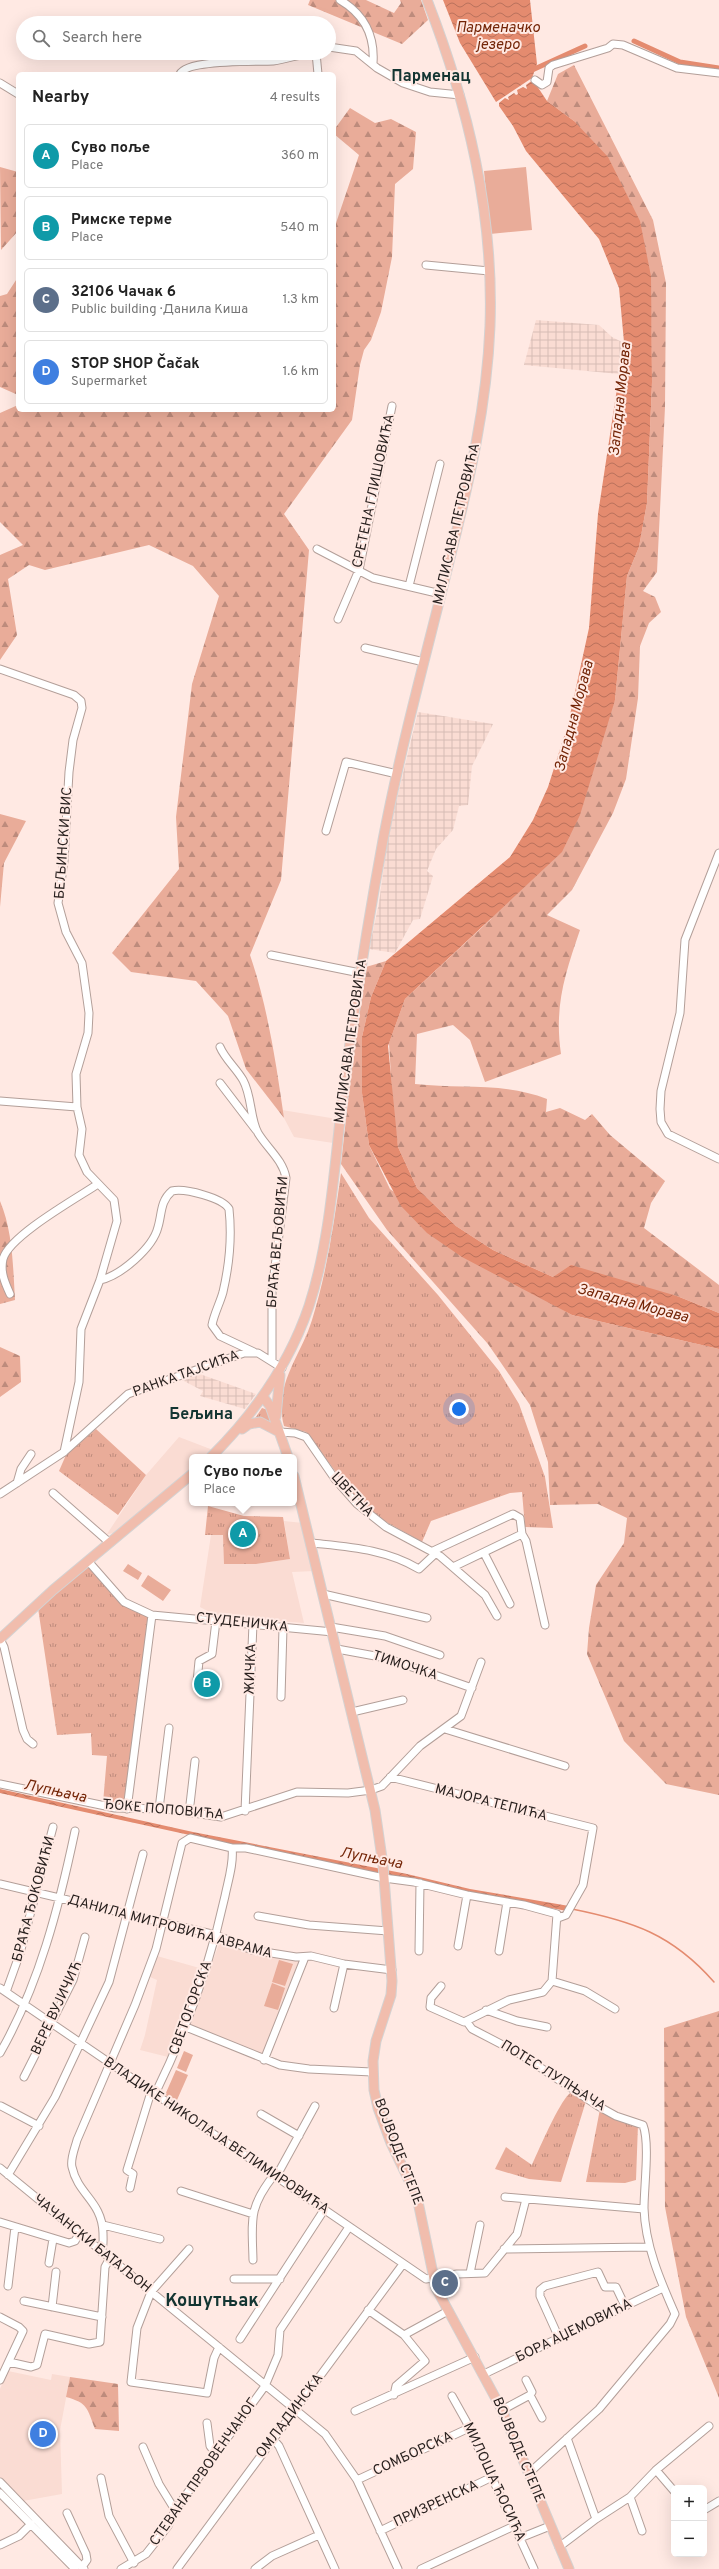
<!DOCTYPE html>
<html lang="en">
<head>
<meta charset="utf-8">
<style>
  :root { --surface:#fff; --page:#f6f6f6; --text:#222; --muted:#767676; --line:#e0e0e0; --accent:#ea580c }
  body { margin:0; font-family:Overpass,sans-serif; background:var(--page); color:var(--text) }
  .controls { position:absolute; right:12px; bottom:12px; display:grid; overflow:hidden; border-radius:6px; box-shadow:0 4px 16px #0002 }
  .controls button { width:36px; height:36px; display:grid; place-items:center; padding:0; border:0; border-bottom:1px solid var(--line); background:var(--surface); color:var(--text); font:20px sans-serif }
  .you { position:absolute; left:459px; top:1409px; width:14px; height:14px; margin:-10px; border:3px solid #fff; border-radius:50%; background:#1a73e8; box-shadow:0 0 0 6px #1a73e833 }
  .badge { display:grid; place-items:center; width:26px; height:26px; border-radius:50%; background:var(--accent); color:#fff; font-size:13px; font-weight:700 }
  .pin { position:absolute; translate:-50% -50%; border:2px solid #fff; box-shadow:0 1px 4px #0006 }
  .popup { position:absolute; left:189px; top:1454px; width:108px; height:52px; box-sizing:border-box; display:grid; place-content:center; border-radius:6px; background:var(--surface); filter:drop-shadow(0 1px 3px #0005); font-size:13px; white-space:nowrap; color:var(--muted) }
  .popup b { font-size:15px; color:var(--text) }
  .popup::after { content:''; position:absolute; left:50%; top:100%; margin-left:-8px; border:8px solid transparent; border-top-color:var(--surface) }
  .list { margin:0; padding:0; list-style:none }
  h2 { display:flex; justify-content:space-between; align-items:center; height:52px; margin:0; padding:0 16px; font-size:17px }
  h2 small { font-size:13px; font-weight:400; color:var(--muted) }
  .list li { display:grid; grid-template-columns:26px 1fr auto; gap:12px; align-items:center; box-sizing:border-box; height:64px; margin:0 8px 8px; padding:0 8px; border:1px solid var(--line); border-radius:6px }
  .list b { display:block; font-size:15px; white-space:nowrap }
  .list p { margin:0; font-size:13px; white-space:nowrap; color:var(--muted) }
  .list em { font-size:13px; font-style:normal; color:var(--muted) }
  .icon { flex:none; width:22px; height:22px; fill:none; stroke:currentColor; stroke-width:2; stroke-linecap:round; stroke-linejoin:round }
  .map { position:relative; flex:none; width:719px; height:2569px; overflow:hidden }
  .search { position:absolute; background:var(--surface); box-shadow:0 4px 16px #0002; left:16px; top:16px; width:320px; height:44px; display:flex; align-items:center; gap:10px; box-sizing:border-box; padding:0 14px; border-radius:22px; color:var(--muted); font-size:15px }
  .panel { position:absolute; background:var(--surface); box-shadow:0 4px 16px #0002; left:16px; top:72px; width:320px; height:340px; border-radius:6px }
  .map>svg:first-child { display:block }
</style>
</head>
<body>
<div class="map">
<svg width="719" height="2569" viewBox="0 0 719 2569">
  <defs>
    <pattern id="industrial-grid" width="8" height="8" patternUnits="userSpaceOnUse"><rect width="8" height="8" fill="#fadcd3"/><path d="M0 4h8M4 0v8" fill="none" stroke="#d6bcb5"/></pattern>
    <pattern id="grass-tufts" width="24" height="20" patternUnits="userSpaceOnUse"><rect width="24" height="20" fill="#e9ac99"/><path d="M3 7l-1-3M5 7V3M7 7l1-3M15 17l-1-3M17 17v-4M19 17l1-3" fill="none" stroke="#bd8b7c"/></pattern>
    <pattern id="forest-firs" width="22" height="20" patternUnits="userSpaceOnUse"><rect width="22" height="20" fill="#e9ac99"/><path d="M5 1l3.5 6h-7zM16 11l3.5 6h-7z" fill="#bd8b7c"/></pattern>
    <pattern id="water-waves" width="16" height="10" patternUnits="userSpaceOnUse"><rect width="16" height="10" fill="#e48b6f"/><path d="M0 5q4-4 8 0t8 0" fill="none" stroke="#b9715b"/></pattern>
  </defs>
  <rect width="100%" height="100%" fill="#ffe9e3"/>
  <path fill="#fadcd3" d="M282,1110L337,1119L333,1143L294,1137L284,1118Z
    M179,1437L213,1450L206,1457H192V1469L115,1533L107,1534L146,1475Z
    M284,1521L303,1523L315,1571L292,1572L304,1623L217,1616L200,1607L211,1535H223L256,1564L290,1559Z
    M220,1941L233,1947L300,1960L263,2056L190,2025Z
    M157,1956L203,1969L168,2057L140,2050L145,2035L157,1980L150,1977Z
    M8,2371L51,2380L52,2374L70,2377L60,2430L62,2494L23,2501L0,2479V2389Z"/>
  <path fill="url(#industrial-grid)" d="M536,320L599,325L612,337L624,343L619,374L524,365Z
    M418,712L493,724L472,766L468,805L459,806L453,830L436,849L427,871L433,876L420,919L413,920L395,953L369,949L379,903L388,835Z
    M197,1373L256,1394L245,1409L200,1396L203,1391L180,1379Z"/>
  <path fill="url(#grass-tufts)" d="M341,1173L369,1218L438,1295L499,1371L519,1404L545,1477L553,1528L525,1527L522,1492L510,1493L431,1521L422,1542L381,1519L350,1491L306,1432L284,1426C273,1385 301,1356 312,1320C327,1272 334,1223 341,1173Z
    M262,1408L268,1410L273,1424L254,1420Z
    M96,1429L146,1475L118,1515L59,1471L66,1455Z
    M208,1506L244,1516L283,1517L290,1559L256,1564H224L223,1535H205Z
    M89,1564C111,1592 115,1604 150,1616L123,1808L103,1803L107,1756L92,1755L91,1733L57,1735L38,1608Z
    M572,2092L586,2101L561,2182L529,2179L495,2169L506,2147L532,2165C538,2152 562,2095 572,2092Z
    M600,2109L638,2124L636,2180L625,2183L586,2182Z"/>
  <path fill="url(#forest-firs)" d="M310,0H366L394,13L401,3L400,0H421L428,20L402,44L308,5Z
    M574,65L653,220L666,283L665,407L657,572L643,591L655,597L661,612L649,623L640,646L638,698L626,779L613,813L572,890L547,915L580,930C565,974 554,1006 561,1054L485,1082L470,1040L453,1025L417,1034L415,1084C460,1089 504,1082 547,1099L546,1112L560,1108L585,1120L592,1114L610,1135L665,1181L651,1203L644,1228L719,1285V1313L677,1296L553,1277L493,1250L456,1226L417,1188L398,1147L393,1110L389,1043L405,999L491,919L615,700L627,576L639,547L647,503L652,382L651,312L574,121L547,101L558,74Z
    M350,108L375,123L391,119L416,132L413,169L395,184L392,257L381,312L371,340L364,350L360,365L352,420L284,514L309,550L281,880L250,955C268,1008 276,1063 284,1118L246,1069L228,1016L196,981L131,972L112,953L179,869L176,817L192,684L219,596L193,566L149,545L45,570L29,565L8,579L17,635L0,660V555L23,545L0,522V413L18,405V410H334V229L359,155L334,134V130Z
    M0,167L18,172V231L1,250Z
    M18,277V395L0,387V296L7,294Z
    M0,814L26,821L4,863L0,907Z
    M386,961L371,997L362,1037V1093L369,1145L390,1189L535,1294L572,1315L719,1349V1795L666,1784L624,1741L587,1654L589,1628L596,1585L624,1543L627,1518L598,1504L550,1505L548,1462L530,1405L488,1344L387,1230L341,1164L357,1020L366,967Z
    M0,1201C13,1232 13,1267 15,1300L0,1304Z
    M0,1347L20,1356L21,1382L0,1397Z
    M719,2011V2398L686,2317L665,2207L664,2028Z
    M70,2377L118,2384L119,2431L95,2429C87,2408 88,2403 66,2397Z"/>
  <path fill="#e9ac99" d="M526,167L532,230L490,234L484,171Z
    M128,1564L142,1573L138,1580L123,1571Z
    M148,1575L171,1590L163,1601L141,1586Z
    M279,1960L293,1964L285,1986L272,1982Z
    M272,1983L285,1988L278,2010L264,2006Z
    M184,2051L193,2055L186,2072L177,2068Z
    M176,2070L188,2075L177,2100L165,2095Z"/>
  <path fill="url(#water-waves)" d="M443,0H530L537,64L532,78L496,102L460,43Z
    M533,80L547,101L574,121L608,157L640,221L651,276L652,382L647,503L639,547L627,576L615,700L580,815L562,852L405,999L388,1046L398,1147L417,1188L456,1226L493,1250L553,1277L571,1265L677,1296L719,1313V1349L572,1315L462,1257L427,1233L401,1206L369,1145L362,1093V1037L371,997L386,961L510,857L533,820L548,787L568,724L589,628L598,514L624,342L619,288L599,239L526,151L513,126L499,106V103L505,98L509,100L508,97L514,93L516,95L518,94L517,90L523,87L527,89L526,85Z
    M0,1789L193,1832L407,1874L470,1889L569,1906L567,1911C377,1875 188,1836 0,1793Z"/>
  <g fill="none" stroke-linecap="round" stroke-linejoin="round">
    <path stroke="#e48b6f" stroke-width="1.5" d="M572,1909C632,1921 672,1934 714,1982"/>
    <path stroke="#e48b6f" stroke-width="5" d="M634,41L680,62L719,68
      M530,71L585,46"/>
    <defs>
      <path id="minor" d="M340,0C364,14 375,36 373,63
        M329,47L356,51L377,68L403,83L430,92L460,95
        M316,53L318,74
        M180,74C187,59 256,62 273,61C286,59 298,55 310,53
        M535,80L542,85L547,82L549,68L553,65L608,48L613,44L623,45L677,68L719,73
        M0,83L18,94
        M426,265L489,271
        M317,549L373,578L441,594
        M409,586L440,464
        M338,619L359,570L392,406
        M365,648L424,662
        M0,669L74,695L81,701L82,708L73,740L69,772L64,861L58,903L66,932L82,963L89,1013L88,1033L76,1074L77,1107L82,1129L79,1155L87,1172L114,1200L117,1221L100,1280L81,1329L79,1382L64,1452
        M326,831L346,762L397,774
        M719,853L685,940L680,1013L661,1091L660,1109L661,1122L668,1134L719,1159
        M271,955L360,973
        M220,1047C225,1059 236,1068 243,1080C252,1096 250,1119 258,1133C267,1148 283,1160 286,1178L272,1291V1361
        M220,1083L256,1130
        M0,1101L77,1107
        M100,1280C120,1276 153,1248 158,1227C162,1214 160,1201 172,1191C185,1188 223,1198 229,1209C232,1236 229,1266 223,1292C220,1303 214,1314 212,1325L220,1336L254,1352
        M10,1294C5,1283 0,1272 3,1259C9,1236 77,1198 98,1184
        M279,1432L295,1433L306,1437L335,1479L357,1504L386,1527L440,1556L485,1595L497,1616
        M17,1483L21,1469L31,1454
        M53,1493L110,1543
        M0,1494L64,1452L128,1394L244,1353H258L282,1368
        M312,1543C349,1547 386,1549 419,1569L436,1553
        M433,1551L513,1514L520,1518L522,1534
        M484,1553L510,1604
        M88,1561L124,1602L152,1615
        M453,1567L522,1534L526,1541L545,1625
        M323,1594L427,1618
        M152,1615L333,1632
        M331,1627L385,1636L440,1655
        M0,1639L4,1647L23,1730L27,1739L33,1744
        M337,1649L386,1658L472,1688
        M197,1682L199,1661L212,1654L216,1621
        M281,1697L283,1628
        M352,1712L403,1700
        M445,1729L565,1766
        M390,1777L593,1828L583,1885L566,1915L558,1918
        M0,1784L115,1808L166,1809L221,1817L297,1792L348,1793L371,1790L382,1786L420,1746L461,1716L481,1662
        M127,1809L152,1615
        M159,1809L169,1728
        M245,1811L253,1624
        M189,1813L195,1761
        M232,1848H246L384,1878L414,1882L467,1895L524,1905L557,1914L552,1981L543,1992L509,2000L464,2022L430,2007L431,1998L441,1986
        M0,1884L216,1935L252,1950L296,1957L311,1956L344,1964L392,1970
        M258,1916L309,1925L388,1931
        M458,1946L467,1895
        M419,1951L420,1883
        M499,1951L507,1902
        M552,1981L585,1991L615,2009
        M0,1988L426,2279L457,2274L485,2273L517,2234L526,2199
        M6,1992L20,1953L53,1827
        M334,2008L344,1964
        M486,2010L517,2021L547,2027
        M467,2022L472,2029L520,2054L598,2106L616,2116L643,2125C650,2143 644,2187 644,2208C645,2245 660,2280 675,2314L670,2324L599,2409L528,2474
        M186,2027L280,2065L309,2069L372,2072
        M0,2053C39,1985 59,1907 75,1831
        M264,2060L305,1957
        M24,2077L73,1980L85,1937
        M155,2094C186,2031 210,1965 225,1896C228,1881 234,1863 232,1848
        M1,2106L39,2126
        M261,2114L299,2136
        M0,2168L325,2434L357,2480L398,2569
        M8,2175L55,2097L109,1982L143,1854
        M276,2177L315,2106
        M130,2188L133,2174L127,2170L151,2092
        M181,2191L253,2214
        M505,2197L644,2209
        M0,2222L69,2243L75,2241L79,2234
        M103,2225L160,2239
        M189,2249L151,2292L137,2328L131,2382L207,2393L214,2358L219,2347
        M504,2249L648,2247
        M101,2252C104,2246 103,2240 103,2233C102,2201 78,2195 72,2167C70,2159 75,2148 77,2140L135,2005L156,1949L182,1843L190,1838L232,1848
        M253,2260C252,2220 248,2208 274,2175
        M49,2263L53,2239
        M470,2273L480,2225
        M234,2279H280
        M8,2286L15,2227
        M24,2301L102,2317
        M52,2307L56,2272
        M368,2310L404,2335L425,2361L396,2386L394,2395
        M0,2317L19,2327L23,2331L0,2380
        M404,2335L448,2311
        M559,2338L540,2296V2290L545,2286L598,2272L605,2287H616L625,2306
        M240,2339L324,2210
        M9,2362L31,2367L37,2365L45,2334L89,2344L100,2342L105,2267L110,2258
        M484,2374L663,2288
        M526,2380L532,2392L530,2395L542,2418
        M452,2396L466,2421L534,2569
        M502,2410L530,2395
        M355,2411L475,2357
        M207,2423L210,2446L216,2454
        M273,2439L279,2446L335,2569
        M143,2447L159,2484L175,2510
        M656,2470L674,2491
        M101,2478L109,2516L134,2563
        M357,2480L469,2428
        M0,2482L84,2569
        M0,2493L75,2569
        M630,2497L642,2531
        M704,2510L719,2501
        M67,2513L86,2554L87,2560L82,2567
        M596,2519L630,2497L656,2470L709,2426
        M380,2531L492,2477
        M520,2538L550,2526
        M0,2545L19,2536L31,2524
        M559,2547L596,2519L567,2438
        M121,2569L146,2554L168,2526L175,2510L265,2386L278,2355L280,2330L349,2227
        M177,2569L403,2264
        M255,2569L272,2556L319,2535
        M421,2569L514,2526"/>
      <path id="major" d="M264,1398L270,1406L288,1457
        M276,1416L280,1375
        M242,1429L249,1424L260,1422L279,1432
        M211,1457C255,1413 289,1365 309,1306C330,1241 334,1170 342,1103C353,1015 367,927 383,840C401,745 427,652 450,558C469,482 487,406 490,326C494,213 468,105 427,0
        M294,1476L375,1810L383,1865L392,1981L391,1995L376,2041L373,2061L374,2090L378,2108L391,2143L417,2197L436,2288L502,2410L569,2569
        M0,1639L53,1590L192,1474"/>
    </defs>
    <use href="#minor" stroke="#b39f99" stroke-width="9"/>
    <use href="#major" stroke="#d4d2d2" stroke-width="11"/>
    <use href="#minor" stroke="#fff" stroke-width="7"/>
    <use href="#major" stroke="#f1bdad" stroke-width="9"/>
  </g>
  <g text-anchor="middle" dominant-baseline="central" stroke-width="4" stroke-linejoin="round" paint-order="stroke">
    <g font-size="14" fill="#271f1d" stroke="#ffe9e3">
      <text transform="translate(374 491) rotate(-78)">СРЕТЕНА ГЛИШОВИЋА</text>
      <text transform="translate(457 524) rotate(-77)">МИЛИСАВА ПЕТРОВИЋА</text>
      <text transform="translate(64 843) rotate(-86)">БЕЉИНСКИ ВИС</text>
      <text transform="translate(351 1041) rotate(-82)">МИЛИСАВА ПЕТРОВИЋА</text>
      <text transform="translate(278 1242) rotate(-85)">БРАЋА ВЕЉОВИЋИ</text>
      <text transform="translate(186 1374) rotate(-20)">РАНКА ТАЈСИЋА</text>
      <text transform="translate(352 1495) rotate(47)">ЦВЕТНА</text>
      <text transform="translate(242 1623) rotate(6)">СТУДЕНИЧКА</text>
      <text transform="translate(405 1666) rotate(18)">ТИМОЧКА</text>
      <text transform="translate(251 1669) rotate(-88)">ЖИЧКА</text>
      <text transform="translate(491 1803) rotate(14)">МАЈОРА ТЕПИЋА</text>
      <text transform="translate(163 1810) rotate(5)">ЂОКЕ ПОПОВИЋА</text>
      <text transform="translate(34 1899) rotate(-75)">БРАЋА ЂОКОВИЋИ</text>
      <text transform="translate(170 1927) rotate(15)">ДАНИЛА МИТРОВИЋА АВРАМА</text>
      <text transform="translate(57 2008) rotate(-65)">ВЕРЕ ВУЈИЧИЋ</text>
      <text transform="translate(191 2008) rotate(-70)">СВЕТОГОРСКА</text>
      <text transform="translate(553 2076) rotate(32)">ПОТЕС ЛУПЊАЧА</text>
      <text transform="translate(216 2136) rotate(34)">ВЛАДИКЕ НИКОЛАЈА ВЕЛИМИРОВИЋА</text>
      <text transform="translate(398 2152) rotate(69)">ВОЈВОДЕ СТЕПЕ</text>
      <text transform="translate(92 2244) rotate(39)">ЧАЧАНСКИ БАТАЉОН</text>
      <text transform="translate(574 2331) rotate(-26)">БОРА АЏЕМОВИЋА</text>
      <text transform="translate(290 2416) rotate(-53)">ОМЛАДИНСКА</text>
      <text transform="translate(518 2450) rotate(67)">ВОЈВОДЕ СТЕПЕ</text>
      <text transform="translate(413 2454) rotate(-25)">СОМБОРСКА</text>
      <text transform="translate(204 2472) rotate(-55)">СТЕВАНА ПРВОВЕНЧАНОГ</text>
      <text transform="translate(494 2482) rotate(65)">МИЛОША ЋОСИЋА</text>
      <text transform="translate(436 2504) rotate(-25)">ПРИЗРЕНСКА</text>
    </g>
    <g font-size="15" font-style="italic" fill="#742507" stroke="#ffe9e3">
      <text x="498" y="28">Парменачко<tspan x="498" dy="17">језеро</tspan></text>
      <text transform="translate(621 399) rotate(-84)">Западна Морава</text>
      <text transform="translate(575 716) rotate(-75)">Западна Морава</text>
      <text transform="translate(633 1304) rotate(15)">Западна Морава</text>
      <text transform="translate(55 1792) rotate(12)">Лупњача</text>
      <text transform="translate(371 1859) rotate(11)">Лупњача</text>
    </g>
    <g font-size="16" font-weight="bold" fill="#133532" stroke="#ffe9e3">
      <text x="431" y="77">Парменац</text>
      <text x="201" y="1415">Бељина</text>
    </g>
    <g font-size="18" font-weight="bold" fill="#133532" stroke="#ffe9e3">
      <text x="212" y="2301">Кошутњак</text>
    </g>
  </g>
</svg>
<div class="controls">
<button>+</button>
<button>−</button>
</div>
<div class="you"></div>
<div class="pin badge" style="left:243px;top:1534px;background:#0f9aa8">A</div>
<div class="popup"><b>Суво поље</b>Place</div>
<div class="pin badge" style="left:207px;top:1684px;background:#0f9aa8">B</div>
<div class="pin badge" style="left:445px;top:2283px;background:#5c6f8a">C</div>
<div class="pin badge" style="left:43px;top:2434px;background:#3f7fe0">D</div>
<div class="search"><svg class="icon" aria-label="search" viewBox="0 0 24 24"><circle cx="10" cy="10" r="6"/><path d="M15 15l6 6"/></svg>Search here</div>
<section class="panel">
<h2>Nearby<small>4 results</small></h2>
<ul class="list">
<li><span class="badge" style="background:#0f9aa8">A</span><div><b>Суво поље</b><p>Place</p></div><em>360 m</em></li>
<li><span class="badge" style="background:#0f9aa8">B</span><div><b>Римске терме</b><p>Place</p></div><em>540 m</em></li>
<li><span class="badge" style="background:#5c6f8a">C</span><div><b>32106 Чачак 6</b><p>Public building · Данила Киша</p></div><em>1.3 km</em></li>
<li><span class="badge" style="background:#3f7fe0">D</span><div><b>STOP SHOP Čačak</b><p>Supermarket</p></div><em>1.6 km</em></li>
</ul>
</section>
</div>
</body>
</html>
